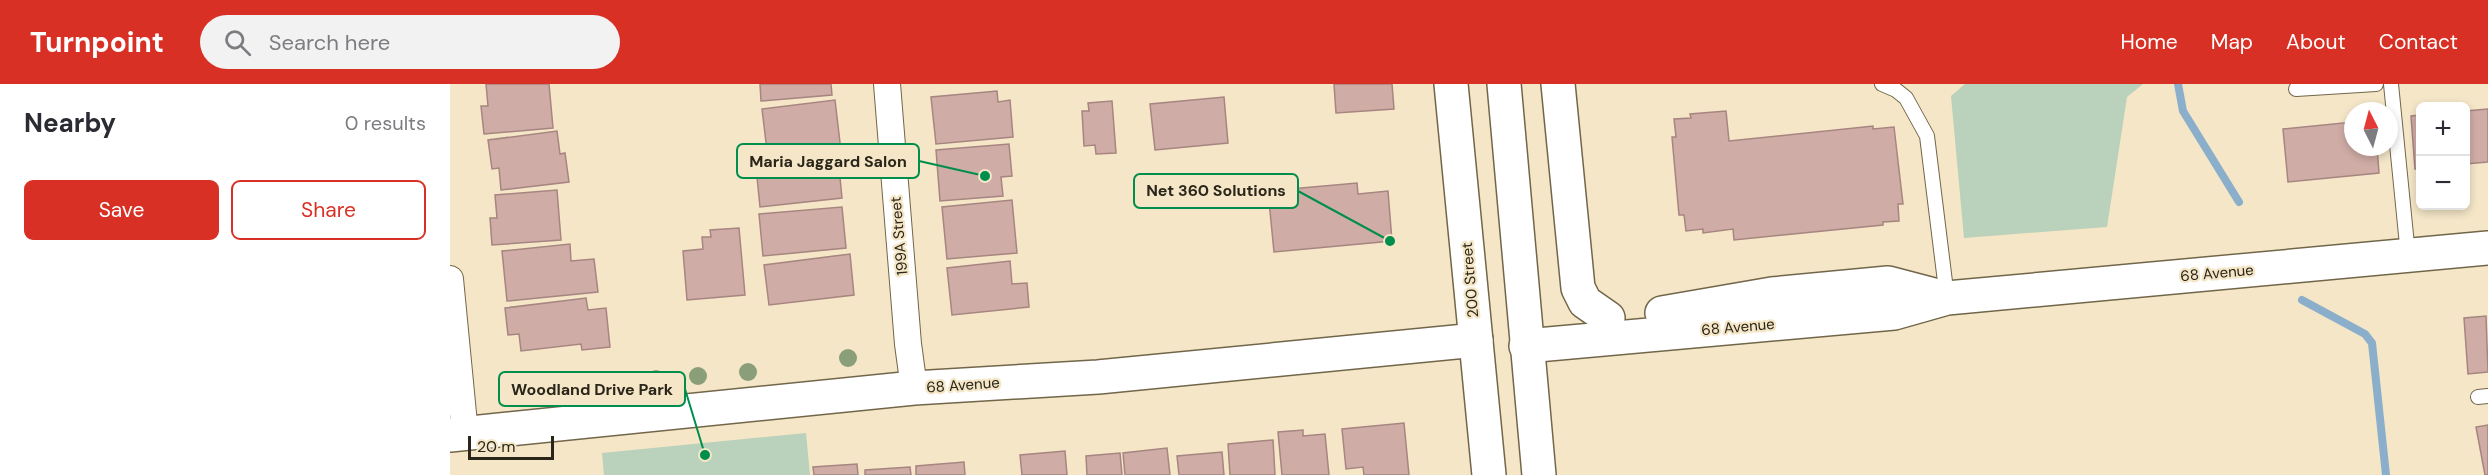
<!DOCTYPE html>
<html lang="en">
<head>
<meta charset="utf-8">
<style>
  :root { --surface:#fff; --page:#f2f2f3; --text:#2b2b33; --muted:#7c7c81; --line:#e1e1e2; --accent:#d93025 }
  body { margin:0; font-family:"DM Sans",sans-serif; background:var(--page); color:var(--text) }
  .controls { position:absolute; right:18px; top:18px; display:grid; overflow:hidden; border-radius:9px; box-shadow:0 3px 9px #0003 }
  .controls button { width:54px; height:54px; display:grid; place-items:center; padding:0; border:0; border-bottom:2px solid var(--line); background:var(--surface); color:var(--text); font:30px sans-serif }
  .compass { position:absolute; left:1894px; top:18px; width:54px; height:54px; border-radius:50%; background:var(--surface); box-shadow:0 3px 9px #0003; rotate:354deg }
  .scale { position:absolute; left:18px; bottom:15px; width:86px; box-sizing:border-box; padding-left:6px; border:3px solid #2a2519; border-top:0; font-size:16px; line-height:21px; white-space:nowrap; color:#2a2519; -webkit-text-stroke:4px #f4e6c7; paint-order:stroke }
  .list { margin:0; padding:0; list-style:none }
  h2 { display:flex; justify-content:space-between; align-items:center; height:78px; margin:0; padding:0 24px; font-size:26px }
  h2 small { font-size:20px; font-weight:400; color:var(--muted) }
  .actions { display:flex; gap:12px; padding:18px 24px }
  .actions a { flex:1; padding:14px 0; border:2px solid var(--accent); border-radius:9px; text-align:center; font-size:21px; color:var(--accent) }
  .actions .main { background:var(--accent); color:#fff }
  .icon { flex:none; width:33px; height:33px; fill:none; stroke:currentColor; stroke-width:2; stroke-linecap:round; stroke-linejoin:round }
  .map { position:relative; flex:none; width:2038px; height:391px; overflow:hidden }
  header { display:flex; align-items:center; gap:36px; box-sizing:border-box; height:84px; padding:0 30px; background:var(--accent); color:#fff }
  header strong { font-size:28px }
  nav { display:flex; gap:33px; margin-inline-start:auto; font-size:21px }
  .search { width:420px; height:54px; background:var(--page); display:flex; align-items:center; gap:15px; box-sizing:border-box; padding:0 21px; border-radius:33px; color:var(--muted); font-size:22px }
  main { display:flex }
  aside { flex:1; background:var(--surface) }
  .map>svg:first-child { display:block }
</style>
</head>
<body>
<header>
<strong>Turnpoint</strong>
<div class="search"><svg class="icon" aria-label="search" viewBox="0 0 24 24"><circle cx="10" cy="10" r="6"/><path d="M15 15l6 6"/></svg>Search here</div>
<nav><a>Home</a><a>Map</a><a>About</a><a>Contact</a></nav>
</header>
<main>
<aside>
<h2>Nearby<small>0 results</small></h2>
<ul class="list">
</ul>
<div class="actions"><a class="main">Save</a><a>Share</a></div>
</aside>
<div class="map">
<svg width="2038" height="391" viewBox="0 0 2038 391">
  <rect width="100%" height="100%" fill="#f4e6c7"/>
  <path fill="#bad1bb" d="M1515,0H1693L1677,13L1657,143L1514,154L1501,12Z
    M356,349L360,391H154L152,369Z"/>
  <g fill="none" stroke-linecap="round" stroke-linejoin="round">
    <path stroke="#8bafcb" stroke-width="8" d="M1728,0L1733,27L1789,118
      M1852,216L1915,250L1922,259L1936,391"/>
  </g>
  <path fill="#d0aca6" stroke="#a78580" stroke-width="1.5" d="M36,0H99L103,44L34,50L31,22H38Z
    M310,0H381L382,11L311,17Z
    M884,0H942L944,25L886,29Z
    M547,7L548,18L560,16L563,53L486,60L481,13Z
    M774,13L778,59L705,66L700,20Z
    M385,16L391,67L318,75L312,25Z
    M662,17L666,69L646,70L645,61L634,62L632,27H639L638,19Z
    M2038,25V78L2016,80V27Z
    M1276,27L1279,57L1423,42V45L1444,43L1453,120H1448L1449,137L1433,138V141L1284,156L1283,145L1253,149V145L1236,147L1234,131H1229L1222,53H1226L1224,35L1241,34L1240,30Z
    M1970,31V84L1965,85L1961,32Z
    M1903,38V63H1927L1929,89L1838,98L1833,45Z
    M107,47L110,70L115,69L119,98L51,106L49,84L42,85L38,56Z
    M559,60L562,92L551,93L553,112L490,117L486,66Z
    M388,73L392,114L310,123L306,83Z
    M907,99L908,110L938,107L942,157L824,168L818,107Z
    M107,106L111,156L42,161L40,134H47L45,111Z
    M562,116L567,169L497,175L492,123Z
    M392,123L396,164L313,172L309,130Z
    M289,144L295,211L237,216L233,167L253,165L252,153H261L260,146Z
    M120,160L121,177L144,175L148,208L57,217L52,167Z
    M400,170L404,211L319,221L314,181Z
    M560,177L562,200L577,199L579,223L502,231L497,184Z
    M136,214L138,226L156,224L160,263L132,266L131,260L71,267L69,250L58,251L55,224Z
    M2036,232L2038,288L2018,290L2014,234Z
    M954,339L959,391H914L913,383L896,385L892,345Z
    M2038,341V391H2035L2026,343Z
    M853,346V352L875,350L879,391H832L828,348Z
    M823,356L825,391H780L778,360Z
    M717,364L720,391H675L673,369Z
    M615,367L617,391H572L570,371Z
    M772,368L774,391H729L727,372Z
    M670,369L672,391H637L636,372Z
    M514,378L515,391H466V382Z
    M407,380L408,391H364L363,383Z
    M460,383L461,391H415V386Z"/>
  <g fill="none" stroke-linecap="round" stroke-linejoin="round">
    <defs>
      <path id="lane" d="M1432,0L1446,6L1456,14L1477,52L1497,214
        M1941,0L1958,171
        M1846,5L1926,0
        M2028,313L2038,312"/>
      <path id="street" d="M437,0L458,260L464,304
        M0,195L15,350"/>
      <path id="secondary" d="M1212,229L1322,210L1438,199L1495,214
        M1076,262L1444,229L1497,214L2038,164
        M0,351L464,304L648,293L1026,256"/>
      <path id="primary" d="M1001,0L1039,391
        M1054,0L1089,391
        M1108,0L1128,204L1135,218L1158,234"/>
    </defs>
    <use href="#lane" stroke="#72664a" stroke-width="16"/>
    <use href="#street" stroke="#72664a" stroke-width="28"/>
    <use href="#secondary" stroke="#72664a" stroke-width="36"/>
    <use href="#primary" stroke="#72664a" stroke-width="36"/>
    <use href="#lane" stroke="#fff" stroke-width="14"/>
    <use href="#street" stroke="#fff" stroke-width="26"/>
    <use href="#secondary" stroke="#fff" stroke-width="33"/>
    <use href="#primary" stroke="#fff" stroke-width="33"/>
  </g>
  <g fill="#8a9e79">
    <circle cx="398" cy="274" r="9"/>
    <circle cx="298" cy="288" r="9"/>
    <circle cx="248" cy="292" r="9"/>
    <circle cx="206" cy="295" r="9"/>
  </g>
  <g text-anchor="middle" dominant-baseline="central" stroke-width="4.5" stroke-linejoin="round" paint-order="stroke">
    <g font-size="15" fill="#2a2519" stroke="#f4e6c7">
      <text transform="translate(449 152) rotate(-95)">199A Street</text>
      <text transform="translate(1767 189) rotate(-5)">68 Avenue</text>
      <text transform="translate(1020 196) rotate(-95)">200 Street</text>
      <text transform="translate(1288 243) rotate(-5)">68 Avenue</text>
      <text transform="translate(513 301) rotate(-4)">68 Avenue</text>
    </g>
  </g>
  <path fill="none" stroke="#008e4d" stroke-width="2" d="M535 92L469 77M940 157L848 107M255 371L235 305"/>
  <g fill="#008e4d" stroke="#f4e6c7" stroke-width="2">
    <circle cx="535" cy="92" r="6"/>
    <circle cx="940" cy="157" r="6"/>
    <circle cx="255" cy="371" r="6"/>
  </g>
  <g fill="#f4e6c7" stroke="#008e4d" stroke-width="2">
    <rect x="287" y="60" width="182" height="34" rx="6"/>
    <rect x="684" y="90" width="164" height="34" rx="6"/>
    <rect x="49" y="288" width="186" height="34" rx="6"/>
  </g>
  <g font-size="16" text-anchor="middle" font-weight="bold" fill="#2a2519">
    <text x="378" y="83">Maria Jaggard Salon</text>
    <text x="766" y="112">Net 360 Solutions</text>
    <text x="142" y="311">Woodland Drive Park</text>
  </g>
</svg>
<div class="controls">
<button>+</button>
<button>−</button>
</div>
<svg class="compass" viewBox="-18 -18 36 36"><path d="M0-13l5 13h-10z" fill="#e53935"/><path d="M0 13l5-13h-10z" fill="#7c7c81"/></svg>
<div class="scale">20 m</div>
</div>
</main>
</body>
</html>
